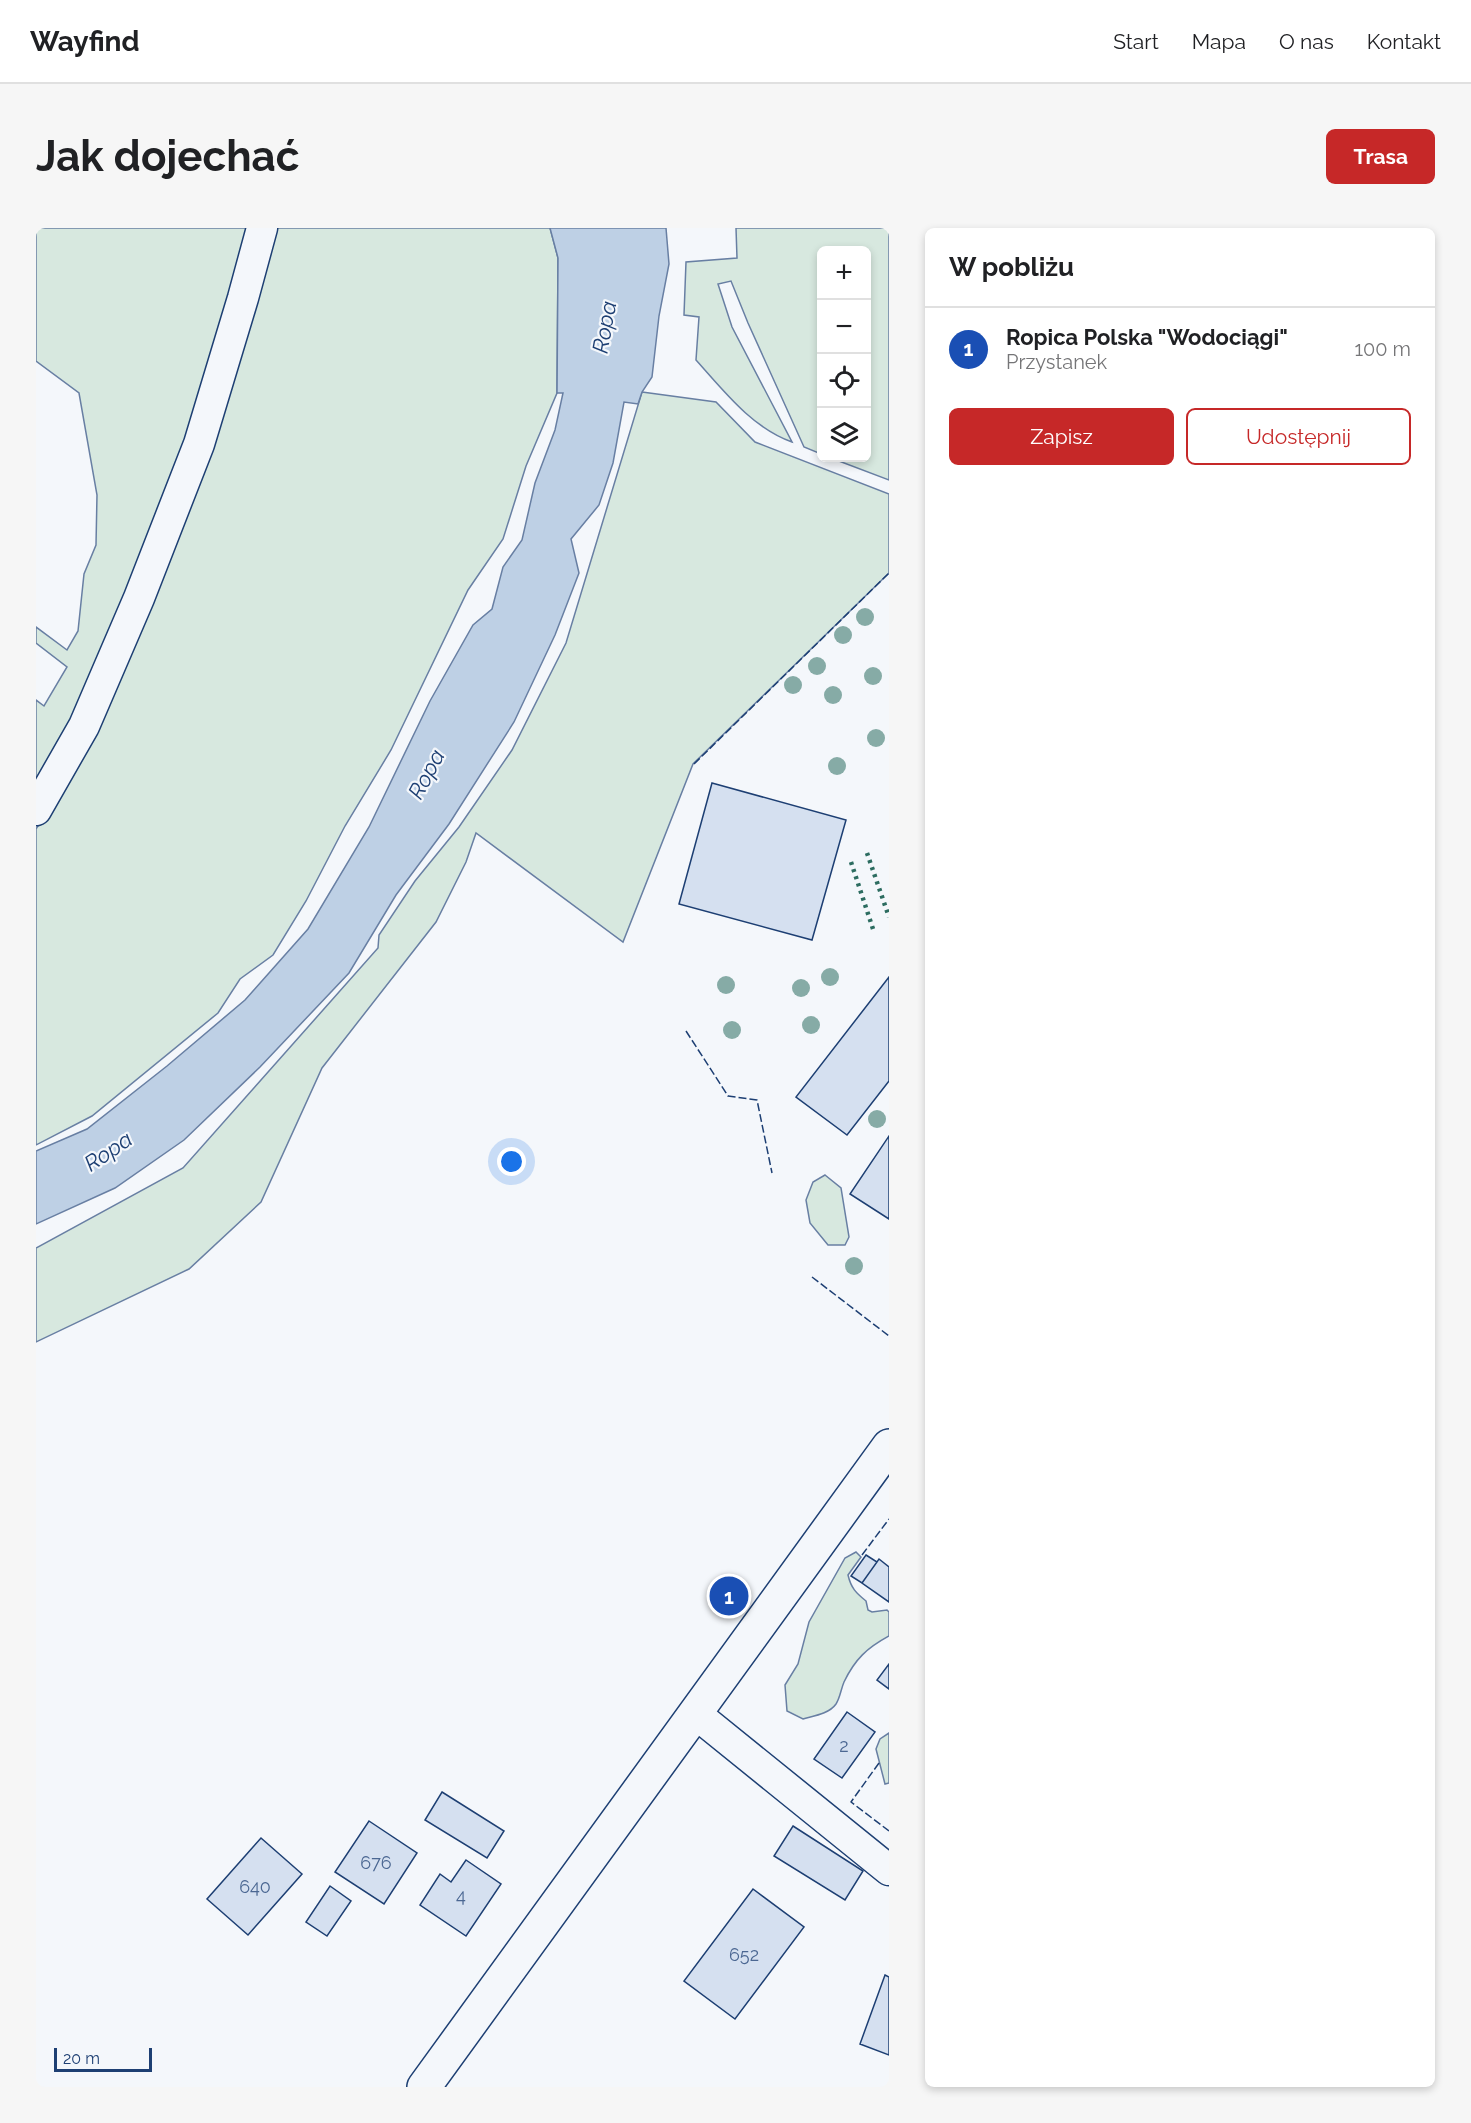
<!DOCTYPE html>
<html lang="pl">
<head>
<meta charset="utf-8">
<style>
  :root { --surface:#fff; --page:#f6f6f6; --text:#202124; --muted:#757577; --line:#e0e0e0; --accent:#c62828 }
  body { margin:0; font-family:Raleway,sans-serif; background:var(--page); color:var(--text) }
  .controls { position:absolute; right:18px; top:18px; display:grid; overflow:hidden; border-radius:9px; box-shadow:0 3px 9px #0003 }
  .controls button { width:54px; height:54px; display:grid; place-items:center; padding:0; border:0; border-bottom:2px solid var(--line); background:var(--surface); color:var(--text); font:30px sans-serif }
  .scale { position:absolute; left:18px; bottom:15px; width:98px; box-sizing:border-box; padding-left:6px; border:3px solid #1d3f73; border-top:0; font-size:16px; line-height:21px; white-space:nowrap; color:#1d3f73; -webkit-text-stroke:4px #f4f7fb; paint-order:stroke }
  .you { position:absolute; left:476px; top:934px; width:21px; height:21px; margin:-15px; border:4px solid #fff; border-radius:50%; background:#1a73e8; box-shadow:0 0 0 9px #1a73e833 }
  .badge { display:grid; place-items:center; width:39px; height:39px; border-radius:50%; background:var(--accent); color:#fff; font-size:20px; font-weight:700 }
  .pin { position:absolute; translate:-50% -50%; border:3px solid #fff; box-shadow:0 2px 6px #0006 }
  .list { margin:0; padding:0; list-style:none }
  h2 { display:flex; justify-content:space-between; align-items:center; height:78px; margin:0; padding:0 24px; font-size:26px }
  h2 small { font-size:20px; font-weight:400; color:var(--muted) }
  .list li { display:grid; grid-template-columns:39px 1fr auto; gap:18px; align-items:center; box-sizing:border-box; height:84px; padding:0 24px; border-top:2px solid var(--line) }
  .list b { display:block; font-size:22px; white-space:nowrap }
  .list p { margin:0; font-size:20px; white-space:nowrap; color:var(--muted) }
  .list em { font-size:20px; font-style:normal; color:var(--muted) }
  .actions { display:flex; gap:12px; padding:18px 24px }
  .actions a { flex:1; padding:14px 0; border:2px solid var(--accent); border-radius:9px; text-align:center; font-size:21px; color:var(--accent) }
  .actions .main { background:var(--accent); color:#fff }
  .icon { flex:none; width:33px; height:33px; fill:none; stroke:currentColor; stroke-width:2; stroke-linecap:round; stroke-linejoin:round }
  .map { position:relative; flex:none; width:853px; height:1859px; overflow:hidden; border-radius:9px }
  header { display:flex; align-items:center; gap:36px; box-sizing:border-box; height:84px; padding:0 30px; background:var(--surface); border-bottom:2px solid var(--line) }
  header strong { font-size:28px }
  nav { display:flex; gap:33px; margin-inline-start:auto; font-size:21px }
  .intro { display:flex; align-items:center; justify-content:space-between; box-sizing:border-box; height:144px; padding:0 36px }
  h1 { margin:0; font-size:42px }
  .button { padding:15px 27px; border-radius:9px; background:var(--accent); color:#fff; font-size:21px; font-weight:700 }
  main { display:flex; gap:36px; padding:0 36px }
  aside { flex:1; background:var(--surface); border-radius:9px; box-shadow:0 3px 9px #0003 }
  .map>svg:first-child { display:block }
</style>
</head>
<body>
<header>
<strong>Wayfind</strong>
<nav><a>Start</a><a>Mapa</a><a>O nas</a><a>Kontakt</a></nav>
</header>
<div class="intro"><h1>Jak dojechać</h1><a class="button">Trasa</a></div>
<main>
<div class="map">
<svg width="853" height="1859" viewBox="0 0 853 1859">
  <rect width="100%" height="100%" fill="#f4f7fb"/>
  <path fill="#d7e8df" stroke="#687fa3" stroke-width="1.5" d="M0,0H211L155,203L105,331L34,500L0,558V472L8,478L31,439L0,415V399L31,422L42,403L48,346L60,317L61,267L43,165L0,133Z
    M238,0H514L522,30L521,165L490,238L467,311L432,362L355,522L309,598L270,673L237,727L204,751L182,785L56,888L0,917V601L52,521Z
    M700,0H853V252L795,230H830V22H786L785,226L768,219L712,95L695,53L682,56L696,99L756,214C716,200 687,162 660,132L663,89L648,87L650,34L701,30Z
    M606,164L680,174L719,214L853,266V345L657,536L587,714L440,605L430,634L400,694L286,840L225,974L153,1041L0,1114V1020L147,940L342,720L343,707L379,653L423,599L476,522L530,415Z
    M789,947L805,960L813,1009L809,1017H792L774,995L770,972L777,954Z
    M820,1324L825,1329L812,1347C815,1360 820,1365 830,1373L832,1382L836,1384L851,1382L853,1384V1408C831,1420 819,1431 808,1454C805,1461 804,1470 800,1476C793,1486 777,1488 767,1491L751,1483L749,1457L762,1436L773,1394L809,1330Z
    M853,1505V1555L849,1556L840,1521L844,1511Z"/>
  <path fill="#bed0e5" stroke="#687fa3" stroke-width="1.5" d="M514,0H630L633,36L623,88L616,149L606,164L602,176L588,174L577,235L563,277L535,311L543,345L519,407L478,494L413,596L360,667L313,745L224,839L148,912L79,960L0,996V923L51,901L131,838L209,772L272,701L333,599L394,473L437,397L456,381L467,339L486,312L499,255L519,202L527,165H521L522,30Z"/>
  <path fill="#d5e0f0" stroke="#1d3f73" stroke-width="1.5" d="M676,555L810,592L776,712L643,676Z
    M853,749V853L811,907L760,869Z
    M853,908V991L814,966Z
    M830,1327L841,1334L826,1355L815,1348Z
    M843,1331L853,1339V1374L826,1355Z
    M853,1436V1461L841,1452Z
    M811,1484L839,1504L806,1550L778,1531Z
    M406,1564L468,1603L451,1630L389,1592Z
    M333,1593L381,1625L348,1676L299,1644Z
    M757,1598L827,1643L809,1672L738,1628Z
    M225,1610L266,1646L212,1707L171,1671Z
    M430,1632L465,1656L430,1708L384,1677L404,1646L415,1654Z
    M294,1658L315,1673L291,1708L270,1694Z
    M717,1661L768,1699L699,1791L648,1753Z
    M849,1747L853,1749V1827L824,1816Z"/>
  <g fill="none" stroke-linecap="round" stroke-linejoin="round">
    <defs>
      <path id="street" d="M0,582L48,498L103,370L163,216L207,70L226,0
        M660,1486L853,1642"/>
      <path id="primary" d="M388,1859L853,1218"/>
    </defs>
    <use href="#street" stroke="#1d3f73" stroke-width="33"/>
    <use href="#primary" stroke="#1d3f73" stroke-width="36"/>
    <use href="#street" stroke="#f4f7fb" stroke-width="30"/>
    <use href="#primary" stroke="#f4f7fb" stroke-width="33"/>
    <path stroke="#2c6c60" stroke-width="4.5" stroke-dasharray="3 4.5" stroke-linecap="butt" d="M831,625L853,689
      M815,634L837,701"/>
    <path stroke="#1d3f73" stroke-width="1.5" stroke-dasharray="8 3" stroke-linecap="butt" d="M658,536L853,345
      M650,803L692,868L721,872L736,945
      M776,1049L853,1108
      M826,1327L853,1291
      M843,1535L815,1574L853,1603"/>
  </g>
  <g fill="#86aba6">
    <circle cx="829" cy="389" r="9"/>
    <circle cx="807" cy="407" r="9"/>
    <circle cx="781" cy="438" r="9"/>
    <circle cx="837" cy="448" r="9"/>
    <circle cx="757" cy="457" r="9"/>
    <circle cx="797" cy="467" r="9"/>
    <circle cx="840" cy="510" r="9"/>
    <circle cx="801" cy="538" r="9"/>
    <circle cx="794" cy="749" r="9"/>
    <circle cx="690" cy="757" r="9"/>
    <circle cx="765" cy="760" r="9"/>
    <circle cx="775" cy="797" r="9"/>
    <circle cx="696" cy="802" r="9"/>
    <circle cx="841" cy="891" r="9"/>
    <circle cx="818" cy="1038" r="9"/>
  </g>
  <g text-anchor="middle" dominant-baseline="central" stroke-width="4.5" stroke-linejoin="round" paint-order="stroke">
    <g font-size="18" fill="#4b6792">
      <text x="808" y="1517">2</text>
      <text x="340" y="1634">676</text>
      <text x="219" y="1658">640</text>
      <text x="425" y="1667">4</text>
      <text x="708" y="1726">652</text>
    </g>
    <g font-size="22" font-style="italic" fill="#1d3f73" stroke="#f4f7fb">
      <text transform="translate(568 99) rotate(-80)">Ropa</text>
      <text transform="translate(390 546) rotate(-62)">Ropa</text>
      <text transform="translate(72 923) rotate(-34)">Ropa</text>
    </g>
  </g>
</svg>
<div class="controls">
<button>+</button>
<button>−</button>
<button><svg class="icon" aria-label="locate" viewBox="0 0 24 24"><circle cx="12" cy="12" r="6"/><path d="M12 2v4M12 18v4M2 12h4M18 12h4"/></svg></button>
<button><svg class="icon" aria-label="layers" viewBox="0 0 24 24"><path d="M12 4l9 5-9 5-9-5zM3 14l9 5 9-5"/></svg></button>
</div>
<div class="scale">20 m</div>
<div class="you"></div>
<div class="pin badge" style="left:693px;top:1368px;background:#1a4fb4">1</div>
</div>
<aside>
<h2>W pobliżu<small></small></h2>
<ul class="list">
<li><span class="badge" style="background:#1a4fb4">1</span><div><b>Ropica Polska &quot;Wodociągi&quot;</b><p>Przystanek</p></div><em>100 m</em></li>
</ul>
<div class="actions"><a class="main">Zapisz</a><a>Udostępnij</a></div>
</aside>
</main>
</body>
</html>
